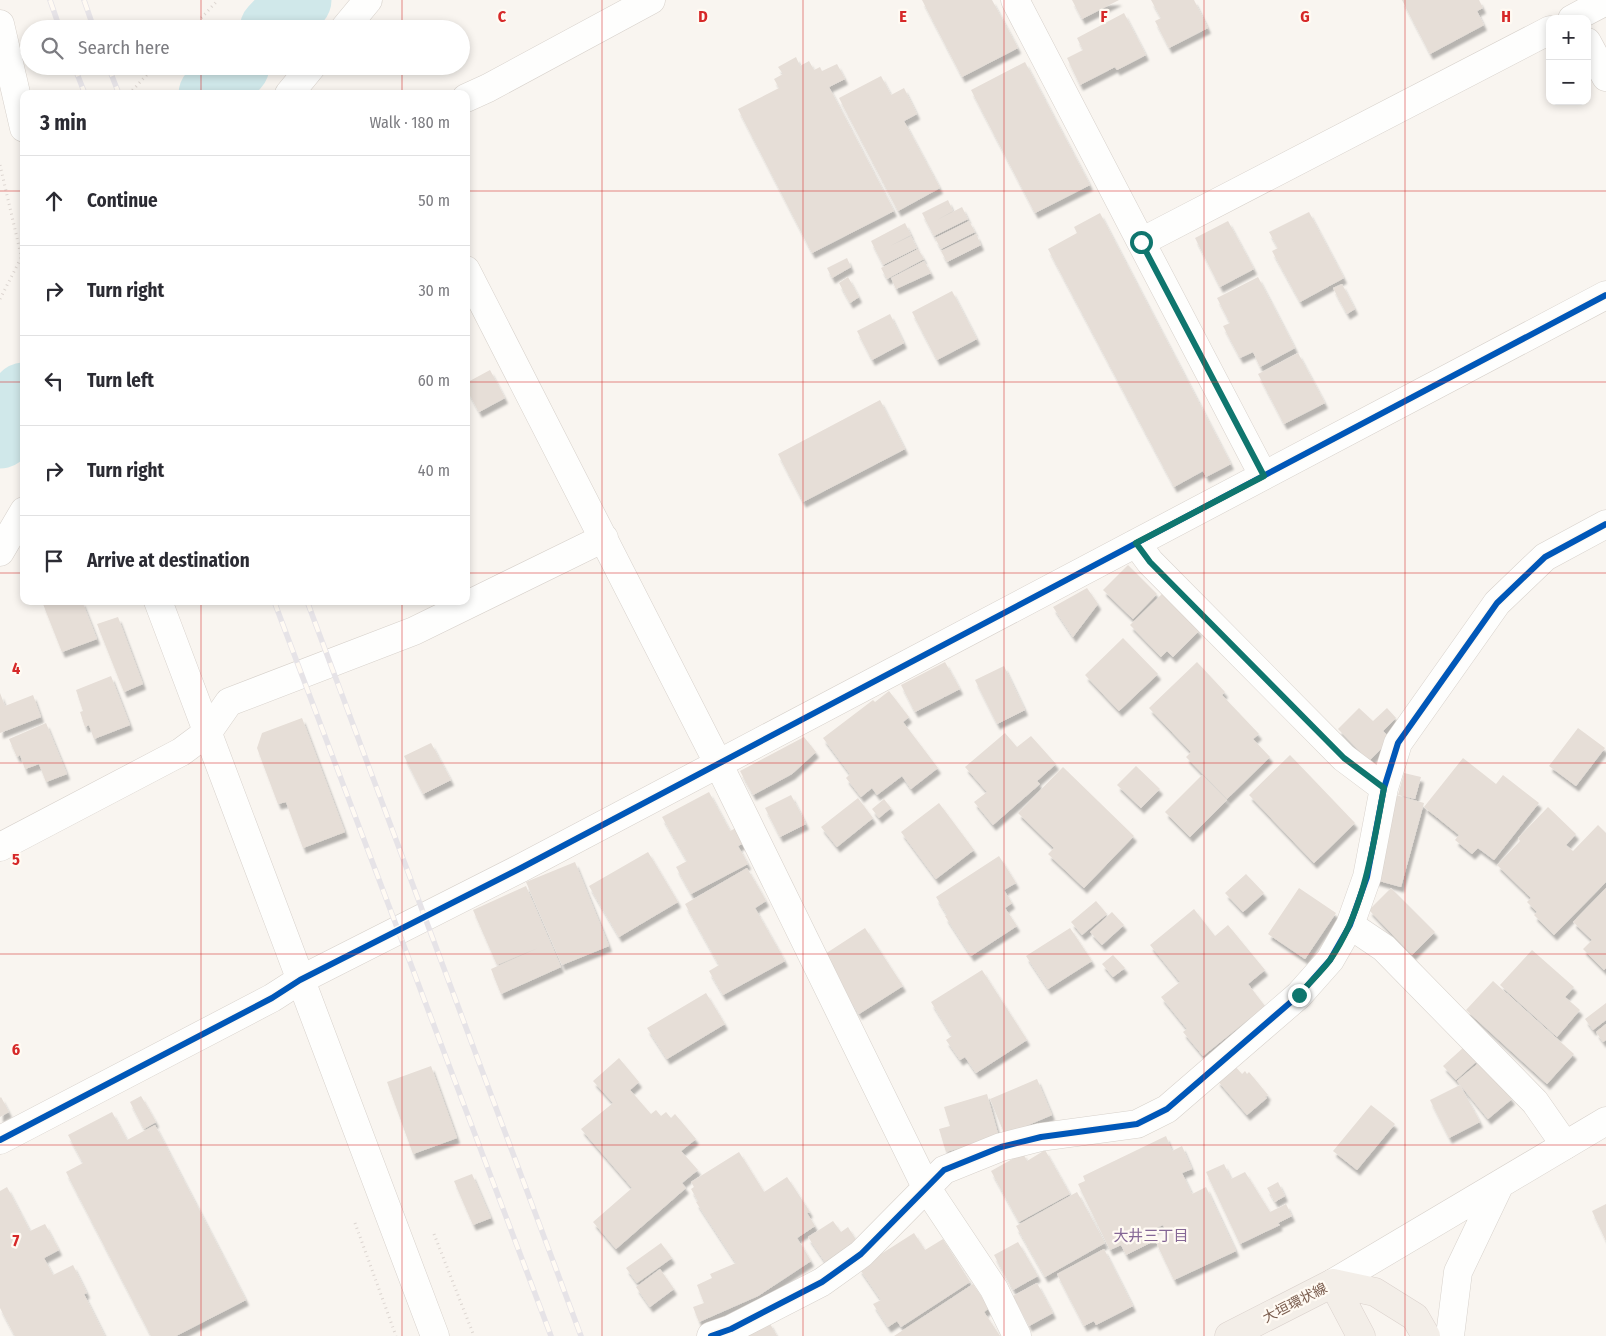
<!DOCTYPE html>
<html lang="en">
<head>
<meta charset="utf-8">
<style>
  :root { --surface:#fff; --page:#f2f2f3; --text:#2b2b33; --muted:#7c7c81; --line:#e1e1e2 }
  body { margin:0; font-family:"Fira Sans Condensed","Noto Sans JP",sans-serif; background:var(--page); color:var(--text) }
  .controls { position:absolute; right:15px; top:15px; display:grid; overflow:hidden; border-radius:10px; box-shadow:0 2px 8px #0003 }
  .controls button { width:45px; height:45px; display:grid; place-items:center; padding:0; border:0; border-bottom:1px solid var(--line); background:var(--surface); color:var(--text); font:25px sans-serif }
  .stop { position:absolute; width:15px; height:15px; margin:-11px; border:4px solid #0f766e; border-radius:50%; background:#fff }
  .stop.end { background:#0f766e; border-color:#fff; box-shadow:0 1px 5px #0008 }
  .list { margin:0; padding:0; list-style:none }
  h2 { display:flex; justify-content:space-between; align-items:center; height:65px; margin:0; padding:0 20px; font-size:21px }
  h2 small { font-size:16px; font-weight:400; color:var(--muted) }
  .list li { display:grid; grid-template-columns:32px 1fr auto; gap:15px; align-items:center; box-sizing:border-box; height:90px; padding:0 20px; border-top:1px solid var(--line) }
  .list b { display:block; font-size:19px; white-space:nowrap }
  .list em { font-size:16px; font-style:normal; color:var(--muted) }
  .icon { flex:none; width:28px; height:28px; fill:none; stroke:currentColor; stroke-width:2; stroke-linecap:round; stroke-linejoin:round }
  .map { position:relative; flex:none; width:1606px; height:1336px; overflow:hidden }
  .search { position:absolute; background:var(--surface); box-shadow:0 2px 8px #0003; left:20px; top:20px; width:450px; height:55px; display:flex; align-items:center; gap:12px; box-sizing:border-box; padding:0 18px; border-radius:28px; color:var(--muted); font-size:19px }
  .panel { position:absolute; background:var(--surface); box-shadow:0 2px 8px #0003; left:20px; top:90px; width:450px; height:515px; border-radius:10px }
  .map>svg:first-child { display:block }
</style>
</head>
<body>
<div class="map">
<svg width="1606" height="1336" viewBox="0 0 1606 1336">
  <defs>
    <filter id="shadow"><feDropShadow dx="3" dy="5.5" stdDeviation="1" flood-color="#0004"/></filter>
  </defs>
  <rect width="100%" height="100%" fill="#f9f5f0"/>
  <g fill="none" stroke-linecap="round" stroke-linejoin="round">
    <path stroke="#d0e8ea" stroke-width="65" d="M272,29L299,0
      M211,94L237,66
      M0,436L24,395"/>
  </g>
  <path fill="#e6ded7" filter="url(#shadow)" d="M922,0H992L1018,48L962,77Z
    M1072,0H1119L1082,19Z
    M1151,0H1194L1208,28L1169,48L1155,21L1161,18Z
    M1402,0H1479L1483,8L1477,11L1484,25L1430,54Z
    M1124,13L1146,55L1117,70L1115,67L1080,85L1067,58L1083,50L1077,38Z
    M796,57L800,66L809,61L814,70L820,67L822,71L837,64L845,79L829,87L894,211L812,253L738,109L779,88L774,79L783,74L778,67Z
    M1025,62L1090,185L1035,213L971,90Z
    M881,76L891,95L904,88L917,114L904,121L940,188L898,211L839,98Z
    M948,200L953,211L937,220L962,207L968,219L934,236L922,213Z
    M1309,212L1344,278L1300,302L1272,251L1278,248L1269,232Z
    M1100,213L1231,464L1206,477L1203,471L1174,487L1048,249L1077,233L1074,227Z
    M969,221L975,232L941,249L935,238Z
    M1228,221L1254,269L1220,287L1195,238Z
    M905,223L911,235L890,246L911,236L917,248L883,265L871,241Z
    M976,234L981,245L947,262L941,251Z
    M918,249L924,259L887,279L881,268Z
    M847,258L851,267L832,278L827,268Z
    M924,261L931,273L896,289L891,278Z
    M848,277L859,297L850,303L839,283Z
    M1258,277L1295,348L1260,367L1253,352L1240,358L1223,326L1230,323L1217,298Z
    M1342,284L1355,309L1347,314L1333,288Z
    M952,291L977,339L937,360L912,312Z
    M890,314L904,343L872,360L857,331Z
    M1298,353L1325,403L1284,424L1258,374Z
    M490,370L505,398L479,412L466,388V383Z
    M880,400L905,449L803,502L778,454Z
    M1128,565L1157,594L1133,619L1103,590Z
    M1087,588L1098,604L1073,637L1053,607Z
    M1163,593L1199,631L1173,657L1167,651L1161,657L1130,625Z
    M49,601H82L97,639L62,652L43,604Z
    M118,617L143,684L124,692L97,624Z
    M1123,638L1158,674L1119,711L1085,675Z
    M945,662L960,689L915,712L901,685Z
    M1197,662L1225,692L1222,695L1259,734L1253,739L1270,757L1227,799L1186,757L1191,752L1149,708Z
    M1004,666L1025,710L997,724L975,680Z
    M111,676L130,725L94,739L89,725L85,727L80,712L83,711L76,690Z
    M889,691L909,717L903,722L938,768L911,789L902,776L877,795L872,788L861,797L846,778L850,774L823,738L873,700L875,702Z
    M0,693L5,706L33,695L41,717L0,733Z
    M1359,708L1373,721L1387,708L1396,718L1383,731L1391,739L1369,761L1338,729Z
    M302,718L345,832L303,848L286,802L278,804L257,748L262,733Z
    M46,723L67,774L46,782L39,764L25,769L20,755L17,757L9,739Z
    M1578,728L1605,748L1576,786L1549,766Z
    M1005,733L1017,747L1031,736L1056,764L1037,781L1040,784L993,825L974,802L987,792L965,767Z
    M804,737L816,752L792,774L753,795L740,771Z
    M431,743L451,780L423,794L404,756Z
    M1290,755L1355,823L1314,863L1249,795Z
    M1463,758L1496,784L1503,775L1539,803L1494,860L1478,848L1472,854L1455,840L1459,835L1424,807Z
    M1136,766L1160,789L1141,808L1117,785Z
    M1063,767L1134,836L1084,888L1048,854L1054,848L1018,813Z
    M1404,773L1421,777L1415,799L1398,795Z
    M1202,775L1227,800L1190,837L1165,812Z
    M709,792L730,831L736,828L744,843L738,846L748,864L691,894L676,867L687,861L662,817Z
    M791,795L806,824L780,837L765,808Z
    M1396,795L1424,803L1401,887L1372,879Z
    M858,798L873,818L837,847L821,827Z
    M884,799L891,808L879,818L872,809Z
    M939,803L974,850L936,879L901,832Z
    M1548,807L1576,834L1566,845L1573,851L1598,825L1606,833V882L1554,935L1534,915L1537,912L1527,902L1531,898L1497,865L1520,841L1518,838Z
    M648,852L678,902L619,937L589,886Z
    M999,856L1016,883L1004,890L1012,903L1005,908L1017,926L971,956L945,916L947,915L936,897Z
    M575,862L609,946L562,965L526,882Z
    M747,868L766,901L755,908L785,961L723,995L709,971L719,965L685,904Z
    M1246,874L1264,893L1243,912L1225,893Z
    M526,886L561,967L501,994L491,969L538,948L497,965L473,910Z
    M1299,888L1336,913L1305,959L1268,934Z
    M1391,888L1435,932L1412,955L1369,910Z
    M1606,888V968L1604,970L1583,949L1592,940L1573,922Z
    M1096,901L1107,914L1082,935L1071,922Z
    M1194,909L1215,936L1228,925L1265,970L1248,984L1265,1006L1203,1056L1183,1032L1187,1029L1161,997L1180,982L1150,945Z
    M1112,912L1124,925L1102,945L1090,932Z
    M865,928L903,986L859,1014L831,971L835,968L825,954Z
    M1070,928L1092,961L1048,989L1026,956Z
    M1532,950L1574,987L1565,997L1580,1010L1557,1037L1500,985Z
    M1113,955L1125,968L1113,977L1102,964Z
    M982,970L1027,1040L976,1073L965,1057L960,1060L946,1040L952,1036L931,1002Z
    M1493,981L1574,1054L1547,1084L1466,1010Z
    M706,993L725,1024L667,1059L647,1028Z
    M1606,1003V1020L1593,1030L1585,1019Z
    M1606,1024V1040L1603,1042L1596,1032Z
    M1464,1047L1477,1061L1456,1080L1443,1066Z
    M619,1058L639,1082L630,1090L651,1114L656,1110L661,1116L666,1112L671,1118L675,1114L696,1139L681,1151L698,1170L682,1183L686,1188L616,1249L593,1222L632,1188L581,1129L613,1103L593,1081Z
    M1481,1061L1512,1099L1488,1119L1457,1081Z
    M1234,1065L1242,1074L1245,1071L1247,1074L1249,1072L1268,1095L1265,1097L1267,1098L1247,1115L1217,1080Z
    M431,1066L457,1138L413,1154L387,1082Z
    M1037,1079L1052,1115L1005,1135L990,1099Z
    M1460,1085L1480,1122L1449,1138L1430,1100Z
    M987,1094L999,1137L946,1152L939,1129L950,1126L944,1107Z
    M141,1096L156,1122L144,1129L130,1102Z
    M1,1097L9,1112L0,1117V1098Z
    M1371,1105L1395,1124L1357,1170L1333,1151Z
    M112,1112L127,1140L155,1125L246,1300L176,1336H151L66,1172L83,1163L68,1135Z
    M1166,1136L1172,1151L1182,1146L1192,1169L1182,1173L1192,1194L1206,1187L1236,1251L1174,1280L1156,1242L1168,1236L1163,1225L1152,1230L1156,1240L1126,1255L1121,1245L1110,1250L1078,1184L1085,1181L1083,1176Z
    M1045,1150L1070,1194L1019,1222L991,1171L1023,1153L1027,1161Z
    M739,1152L764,1192L787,1177L810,1212L807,1213L815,1226L797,1238L811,1261L758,1296L699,1322L693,1307L704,1303L697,1285L712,1278L710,1274L736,1263L696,1202L698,1201L691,1189L694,1187L691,1182Z
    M1224,1164L1231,1179L1245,1172L1270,1212L1286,1204L1292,1216L1278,1223L1280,1225L1240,1244L1206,1172Z
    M472,1174L491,1218L473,1225L454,1181Z
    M1278,1182L1285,1196L1275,1202L1267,1188Z
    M7,1187L30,1231L45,1224L59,1250L44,1258L53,1275L73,1265L87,1293L84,1294L105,1336H15L0,1308V1191Z
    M1077,1192L1105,1243L1045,1277L1016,1226Z
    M1606,1204V1241L1592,1211Z
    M833,1221L841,1232L848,1227L856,1240L825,1262L808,1237Z
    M914,1233L925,1250L943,1239L970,1282L901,1327L897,1321L888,1327L873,1304L881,1300L859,1268Z
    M1018,1242L1038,1276L1013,1290L994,1255Z
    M661,1243L672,1258L637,1283L626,1268Z
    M1104,1249L1133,1306L1096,1325L1094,1321L1084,1326L1057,1274Z
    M660,1269L674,1289L650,1307L636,1287Z
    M1037,1283L1053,1313L1029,1326L1013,1296Z
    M973,1284L989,1308L984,1312L1000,1336H894Z
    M769,1322L777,1336H745Z"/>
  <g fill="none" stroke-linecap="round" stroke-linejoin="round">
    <defs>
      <path id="minor" d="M1015,0L1141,242
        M1572,19L1606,1
        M344,29L368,0
        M1587,42L1606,77
        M289,94L312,66
        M466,98L488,88L651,0
        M466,270L718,763L926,1187L994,1289L1017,1336
        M1263,475L1141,242L1550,30
        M1136,543L1150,562L1344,758L1384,788
        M0,552L24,511
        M0,847L181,752L208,732L229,702L414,631L604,538
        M1350,925L1384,948L1535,1102L1565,1145
        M0,1140L272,998L300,980L521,868L1606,295
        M711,1336L731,1329L822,1282L861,1254L944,1170L1001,1147L1041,1137L1137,1124L1167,1109L1299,995L1330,960L1350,925L1367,877L1384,788L1398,743L1497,603L1545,557L1606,524"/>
      <path id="tertiary" d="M0,24L24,128
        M158,601L435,1336
        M1333,1283L1606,1121
        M1450,1336L1458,1272L1500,1184"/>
      <path id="primary" d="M1333,1283L1361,1336
        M1229,1336L1333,1283L1375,1292L1415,1317L1426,1336"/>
    </defs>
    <use href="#minor" stroke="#d7d1cb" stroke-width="29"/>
    <use href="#tertiary" stroke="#d7d1cb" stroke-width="29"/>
    <use href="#primary" stroke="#dad1cc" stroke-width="29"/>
    <path stroke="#dcd5d0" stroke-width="3" stroke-dasharray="1 4" stroke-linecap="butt" d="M191,29L218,0
      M129,94L155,66
      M0,165L24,268
      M0,299L21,258
      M355,1223L396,1336
      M434,1234L474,1336"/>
    <use href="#minor" stroke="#fefefd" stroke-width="28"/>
    <use href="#tertiary" stroke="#fefefd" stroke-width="28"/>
    <use href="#primary" stroke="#f3eee8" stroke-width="28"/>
    <defs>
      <path id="rail" d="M50,0L60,29
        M84,0L94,29
        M74,66L85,94
        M108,66L119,94
        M274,601L551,1336
        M307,601L581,1336"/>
    </defs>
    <use href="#rail" stroke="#e6e3e7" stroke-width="5.5"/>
    <use href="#rail" stroke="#fffaf3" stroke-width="4" stroke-dasharray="11" stroke-linecap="butt"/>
    <defs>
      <path id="cycleway" d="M0,1140L272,998L300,980L521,868L1606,295
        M711,1336L731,1329L822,1282L861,1254L944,1170L1001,1147L1041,1137L1137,1124L1167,1109L1299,995L1330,960L1350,925L1367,877L1384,788L1398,743L1497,603L1545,557L1606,524"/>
    </defs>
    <use href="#cycleway" stroke="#fffaf3" stroke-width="9"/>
    <use href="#cycleway" stroke="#0057b8" stroke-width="6"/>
  </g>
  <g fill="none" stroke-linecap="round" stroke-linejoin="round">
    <path stroke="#0f766e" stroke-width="6" d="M1141,242L1264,476L1136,543L1150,562L1344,758L1384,788C1373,846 1365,909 1330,960C1321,972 1309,983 1299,995"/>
  </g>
  <path fill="none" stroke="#d62828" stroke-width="1" stroke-opacity="0.55" d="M201,0V29M402,0V29M602,0V1336M803,0V1336M1004,0V1336M1204,0V1336M1405,0V1336M201,66V94M402,66V94M0,191H24M466,191H1606M0,382H24M466,382H1606M0,573H24M466,573H1606M201,601V1336M402,601V1336M0,763H1606M0,954H1606M0,1145H1606"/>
  <g text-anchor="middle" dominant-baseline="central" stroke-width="4.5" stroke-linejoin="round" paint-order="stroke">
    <g font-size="14" fill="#7a5c4d" stroke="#fffaf3">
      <text transform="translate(1295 1303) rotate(-27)">大垣環状線</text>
    </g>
    <g font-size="15" fill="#846695" stroke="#fffaf3">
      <text x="1151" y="1236">大井三丁目</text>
    </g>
  </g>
  <g font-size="16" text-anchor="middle" font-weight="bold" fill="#d62828" stroke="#fffaf3" stroke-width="4.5" stroke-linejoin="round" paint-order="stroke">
    <text x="502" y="22">C</text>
    <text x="703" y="22">D</text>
    <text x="903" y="22">E</text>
    <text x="1104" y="22">F</text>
    <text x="1305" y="22">G</text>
    <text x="1506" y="22">H</text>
    <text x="16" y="674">4</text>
    <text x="16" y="865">5</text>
    <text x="16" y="1055">6</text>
    <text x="16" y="1246">7</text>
  </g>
</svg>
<div class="controls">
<button>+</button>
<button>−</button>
</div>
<div class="stop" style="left:1141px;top:242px"></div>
<div class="stop end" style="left:1299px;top:995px"></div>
<div class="search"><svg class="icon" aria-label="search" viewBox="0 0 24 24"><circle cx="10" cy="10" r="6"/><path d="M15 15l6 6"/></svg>Search here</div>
<section class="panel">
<h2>3 min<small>Walk · 180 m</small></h2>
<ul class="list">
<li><svg class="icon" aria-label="ahead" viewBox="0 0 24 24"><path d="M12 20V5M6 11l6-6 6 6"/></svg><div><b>Continue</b></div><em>50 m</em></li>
<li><svg class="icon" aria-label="right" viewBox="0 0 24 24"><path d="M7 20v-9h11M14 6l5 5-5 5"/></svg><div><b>Turn right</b></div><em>30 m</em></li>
<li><svg class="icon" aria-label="left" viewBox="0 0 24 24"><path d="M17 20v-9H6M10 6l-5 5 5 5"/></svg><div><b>Turn left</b></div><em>60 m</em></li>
<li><svg class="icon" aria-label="right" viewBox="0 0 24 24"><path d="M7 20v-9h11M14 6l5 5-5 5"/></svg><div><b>Turn right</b></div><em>40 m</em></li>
<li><svg class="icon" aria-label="arrive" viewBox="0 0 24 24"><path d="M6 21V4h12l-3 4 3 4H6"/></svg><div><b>Arrive at destination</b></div></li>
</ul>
</section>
</div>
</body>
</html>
